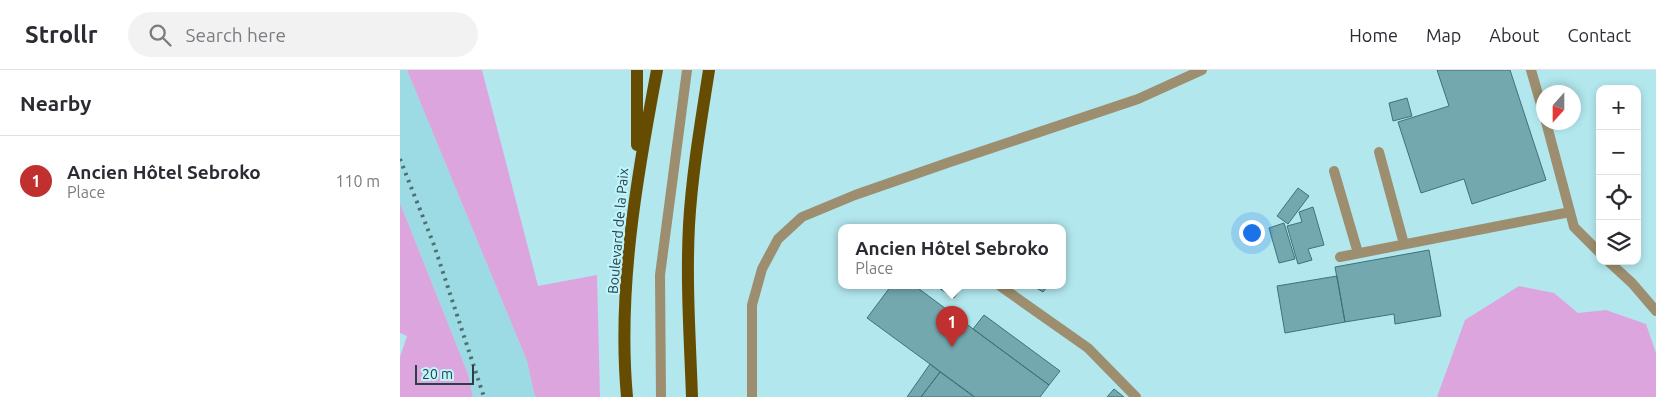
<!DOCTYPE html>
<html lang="en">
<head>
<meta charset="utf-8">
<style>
  :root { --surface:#fff; --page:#f2f2f3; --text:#2b2b33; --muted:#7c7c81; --line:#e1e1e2; --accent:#bf302e }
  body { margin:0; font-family:Ubuntu,sans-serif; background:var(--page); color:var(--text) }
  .controls { position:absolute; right:15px; top:15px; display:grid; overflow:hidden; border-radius:10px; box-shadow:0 2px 8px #0003 }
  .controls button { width:45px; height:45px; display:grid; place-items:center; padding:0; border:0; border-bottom:1px solid var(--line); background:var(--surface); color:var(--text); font:25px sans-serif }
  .compass { position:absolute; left:1136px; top:15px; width:45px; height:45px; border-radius:50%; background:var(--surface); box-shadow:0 2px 8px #0003; rotate:201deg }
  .scale { position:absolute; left:15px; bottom:12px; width:59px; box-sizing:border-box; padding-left:5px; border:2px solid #2a4043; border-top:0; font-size:14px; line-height:18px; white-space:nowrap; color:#2a4043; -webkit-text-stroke:4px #bff4fc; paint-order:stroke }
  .you { position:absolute; left:851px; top:162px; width:18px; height:18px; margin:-12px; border:4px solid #fff; border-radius:50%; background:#1a73e8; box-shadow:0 0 0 8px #1a73e833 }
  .badge { display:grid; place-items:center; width:32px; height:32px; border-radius:50%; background:var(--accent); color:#fff; font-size:16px; font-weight:700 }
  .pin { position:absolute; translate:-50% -41px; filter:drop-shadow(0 1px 2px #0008) }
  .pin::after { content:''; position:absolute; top:26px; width:18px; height:15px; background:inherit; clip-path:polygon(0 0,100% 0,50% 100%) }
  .popup { position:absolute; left:438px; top:154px; width:228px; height:65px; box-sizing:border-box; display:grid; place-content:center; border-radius:10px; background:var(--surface); filter:drop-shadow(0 1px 4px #0005); font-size:16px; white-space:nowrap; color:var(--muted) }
  .popup b { font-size:19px; color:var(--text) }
  .popup::after { content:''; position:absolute; left:50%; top:100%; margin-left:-10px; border:10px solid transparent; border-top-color:var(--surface) }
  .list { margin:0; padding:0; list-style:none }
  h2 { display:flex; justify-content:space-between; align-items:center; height:65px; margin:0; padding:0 20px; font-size:21px }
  h2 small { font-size:16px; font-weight:400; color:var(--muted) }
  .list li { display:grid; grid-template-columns:32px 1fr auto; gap:15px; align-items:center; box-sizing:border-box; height:90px; padding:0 20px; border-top:1px solid var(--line) }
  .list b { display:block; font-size:19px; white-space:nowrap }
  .list p { margin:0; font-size:16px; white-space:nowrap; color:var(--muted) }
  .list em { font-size:16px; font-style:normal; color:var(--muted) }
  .icon { flex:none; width:28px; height:28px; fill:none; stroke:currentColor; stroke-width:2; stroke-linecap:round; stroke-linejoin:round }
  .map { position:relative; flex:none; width:1256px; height:327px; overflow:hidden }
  header { display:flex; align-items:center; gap:30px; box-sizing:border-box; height:70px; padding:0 25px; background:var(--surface); border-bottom:1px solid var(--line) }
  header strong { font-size:24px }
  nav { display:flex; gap:28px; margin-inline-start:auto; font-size:18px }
  .search { width:350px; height:45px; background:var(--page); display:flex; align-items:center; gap:12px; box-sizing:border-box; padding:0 18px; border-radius:28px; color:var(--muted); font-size:19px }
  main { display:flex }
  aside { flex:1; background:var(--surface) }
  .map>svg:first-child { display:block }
</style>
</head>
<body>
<header>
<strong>Strollr</strong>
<div class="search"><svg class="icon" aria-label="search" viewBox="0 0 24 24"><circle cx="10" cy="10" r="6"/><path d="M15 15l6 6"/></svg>Search here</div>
<nav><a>Home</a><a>Map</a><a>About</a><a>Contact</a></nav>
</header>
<main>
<aside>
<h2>Nearby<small></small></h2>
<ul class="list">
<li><span class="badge">1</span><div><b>Ancien Hôtel Sebroko</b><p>Place</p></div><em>110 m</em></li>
</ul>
</aside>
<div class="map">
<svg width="1256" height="327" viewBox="0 0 1256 327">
  <rect width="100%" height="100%" fill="#b2e7ee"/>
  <path fill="#9cdbe3" d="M0,0H7L127,291L135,327H73L68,304L0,133Z"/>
  <path fill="#dda5dd" d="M7,0H82L138,216L197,205L200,327H135L127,291Z
    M0,133L68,304L73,327H0V287L7,266L0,263Z
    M1119,216L1154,223L1178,243L1206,240L1246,254L1256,283V327H1037L1065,250Z"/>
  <path fill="#74a8af" stroke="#3f7278" d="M1037,0H1110L1146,110L1072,134L1064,109L1021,123L998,52L1049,36Z
    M1007,28L1012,46L993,51L989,33Z
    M898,118L909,126L888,154L877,146Z
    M913,137L924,175L908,179L912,190L898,194L887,156L902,152L899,142Z
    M884,153L895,189L879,193L869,158Z
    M1029,180L1041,246L995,254L994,244L945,252L935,197Z
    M937,206L945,252L885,263L877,216Z
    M491,216H515L649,315L640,327H575L467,248Z
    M536,216H563L554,228Z
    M633,216H648L643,222Z
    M584,245L660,301L649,315L573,259Z
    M530,294L540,302L521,327H507Z
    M540,302L574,327H521Z
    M714,319L724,327H707Z"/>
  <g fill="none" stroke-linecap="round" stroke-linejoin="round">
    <path stroke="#9c8e6e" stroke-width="10" d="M1131,0L1144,45
      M1146,52L1174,157L1200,183
      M979,82L1004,174
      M934,101L958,183
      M940,187L1170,142
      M1208,191L1232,213L1256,241
      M600,216L688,278L736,327
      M261,327L260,205L287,0
      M352,327V235L362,199L378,169L402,147L455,125L550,92L738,29L802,0"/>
    <path stroke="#664c00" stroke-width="12" d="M237,0V75
      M227,327C217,219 237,106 257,0
      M292,327C290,270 286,212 289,155C292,103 301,51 309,0"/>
    <path stroke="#506f73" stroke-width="4" stroke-dasharray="2.5 5" stroke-linecap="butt" d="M0,89L34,175L84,327"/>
  </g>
  <g text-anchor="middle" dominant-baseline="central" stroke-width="4.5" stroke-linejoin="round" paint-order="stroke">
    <g font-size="14" fill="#2a4043" stroke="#bff4fc">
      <text transform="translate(218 161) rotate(-85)">Boulevard de la Paix</text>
    </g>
  </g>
</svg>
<div class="controls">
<button>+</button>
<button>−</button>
<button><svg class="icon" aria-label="locate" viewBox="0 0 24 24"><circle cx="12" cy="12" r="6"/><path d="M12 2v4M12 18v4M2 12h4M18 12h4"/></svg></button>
<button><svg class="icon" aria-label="layers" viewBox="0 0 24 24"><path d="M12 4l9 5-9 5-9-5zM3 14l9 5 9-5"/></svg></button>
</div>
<svg class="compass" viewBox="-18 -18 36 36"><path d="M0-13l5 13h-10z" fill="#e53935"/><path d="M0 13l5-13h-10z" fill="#7c7c81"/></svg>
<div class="scale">20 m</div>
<div class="you"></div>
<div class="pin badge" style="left:552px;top:277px">1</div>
<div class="popup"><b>Ancien Hôtel Sebroko</b>Place</div>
</div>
</main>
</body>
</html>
